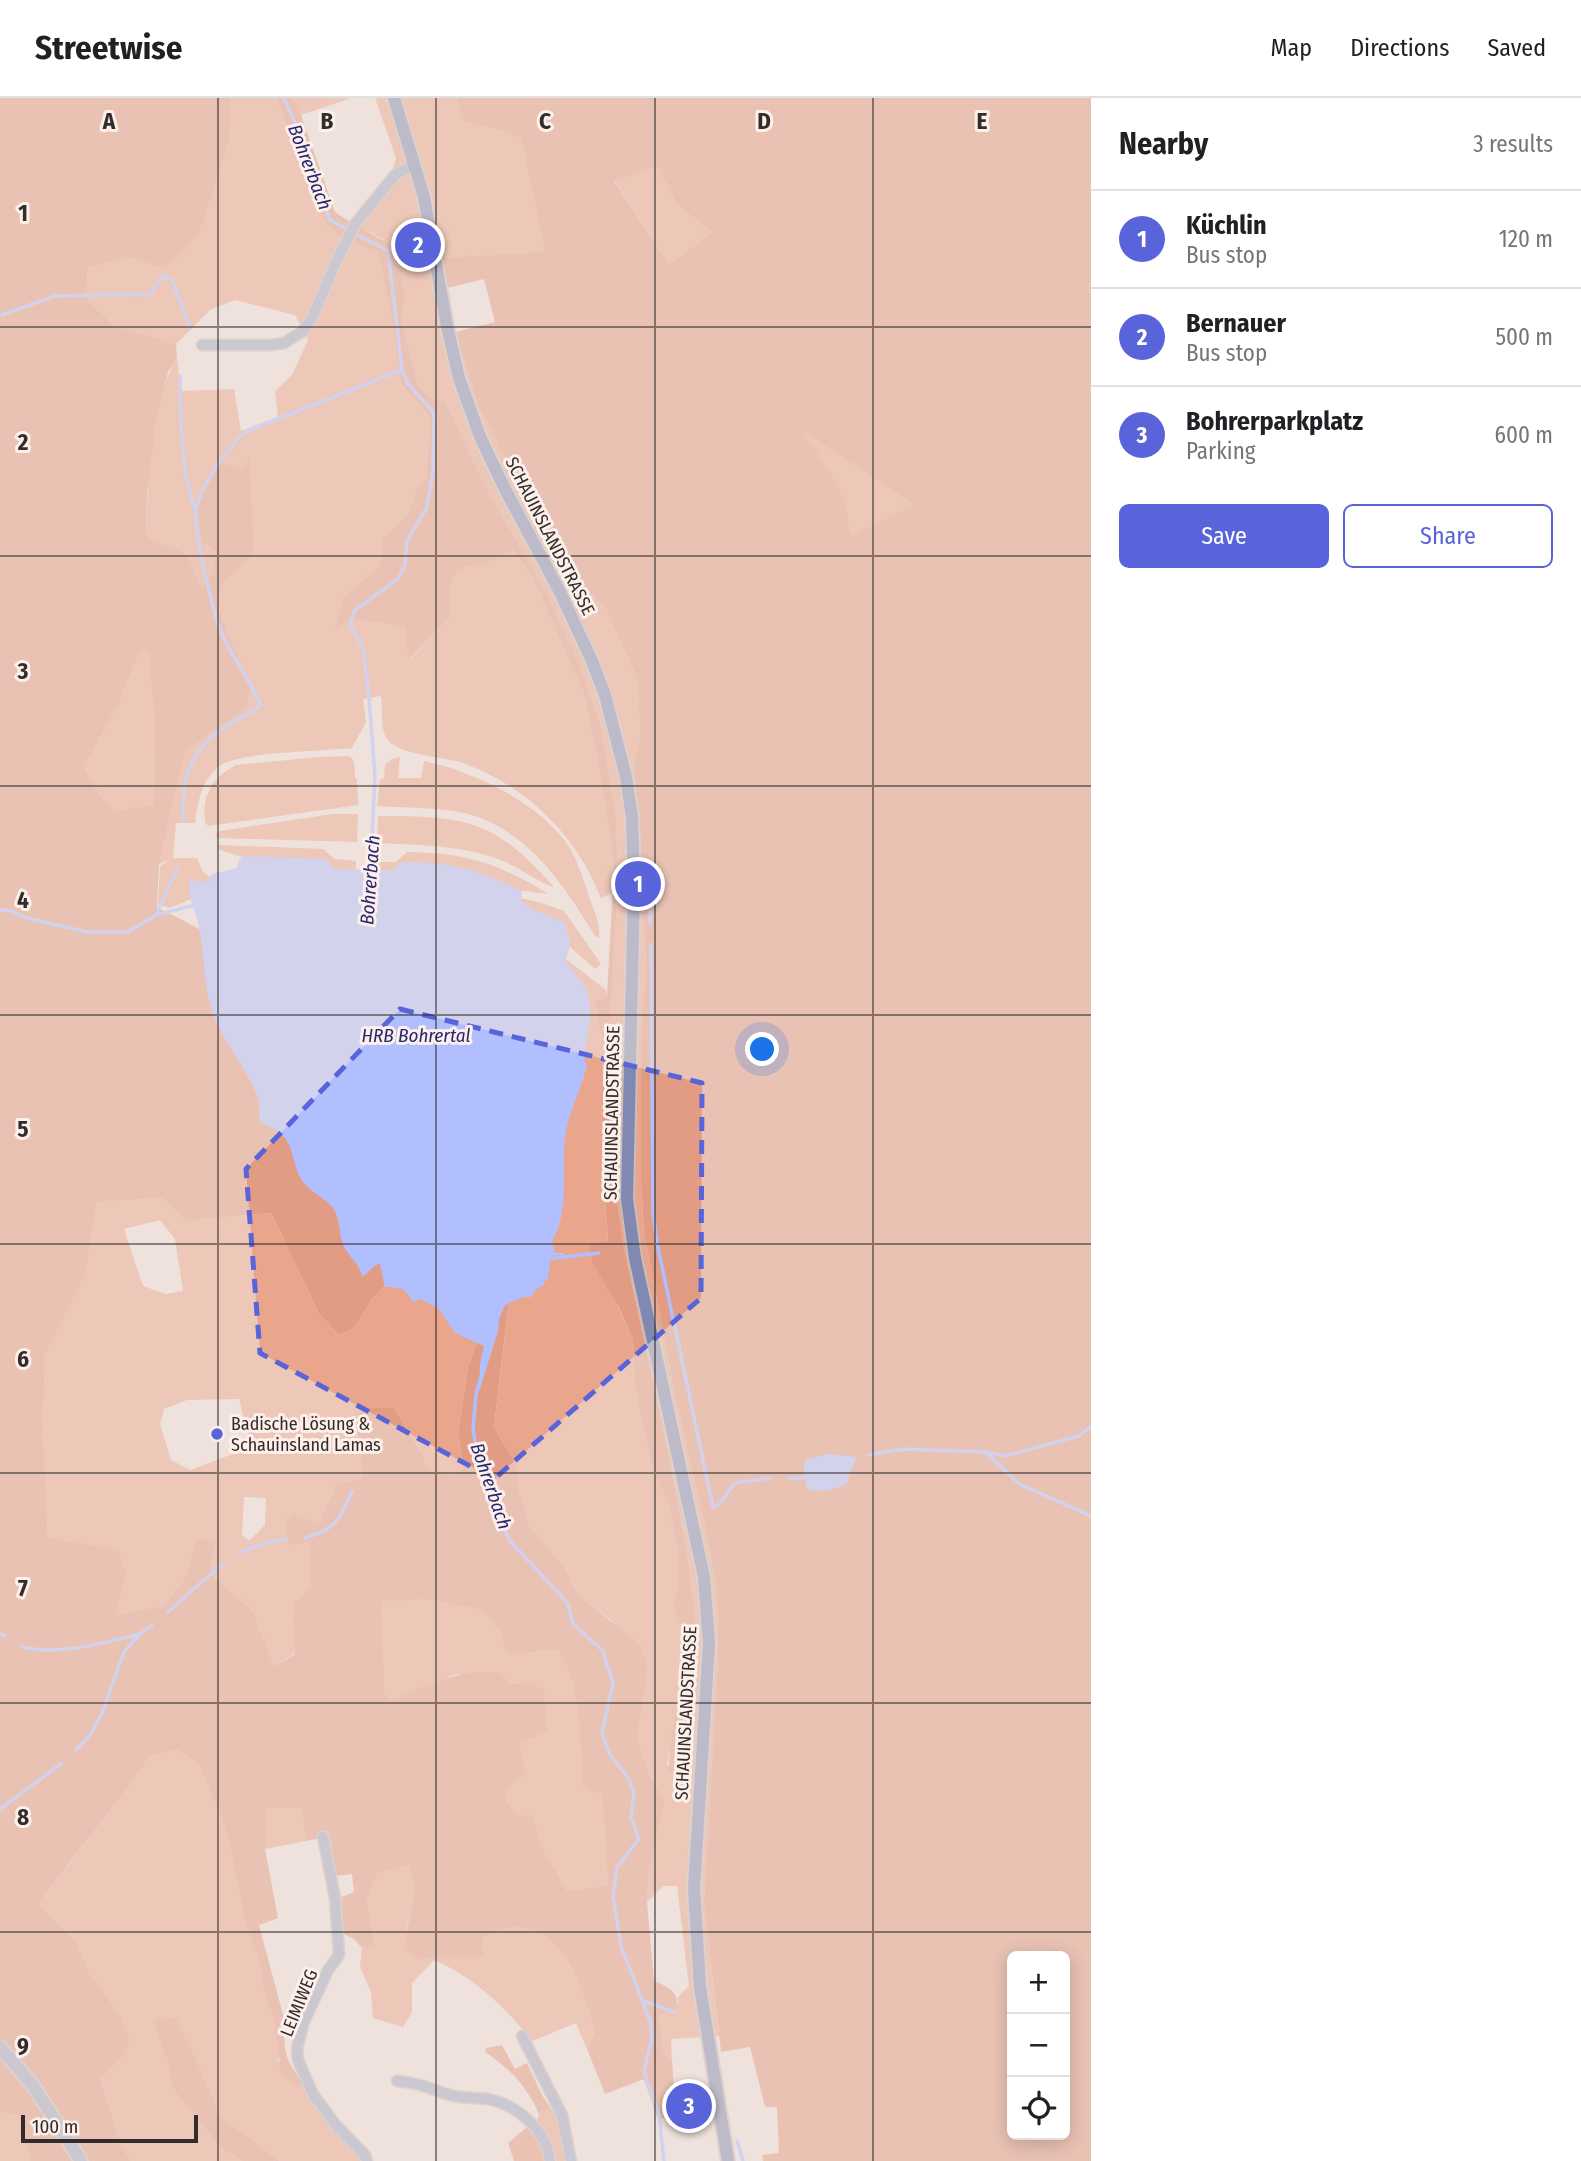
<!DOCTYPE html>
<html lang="en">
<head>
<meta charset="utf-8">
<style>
  :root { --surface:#fff; --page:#f2f2f2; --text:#202124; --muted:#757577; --line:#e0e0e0; --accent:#5964db }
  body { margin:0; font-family:"Fira Sans Condensed",sans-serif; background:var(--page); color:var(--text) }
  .controls { position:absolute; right:21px; bottom:21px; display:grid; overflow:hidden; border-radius:10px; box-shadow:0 4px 18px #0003 }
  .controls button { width:63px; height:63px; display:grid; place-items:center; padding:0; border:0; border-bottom:2px solid var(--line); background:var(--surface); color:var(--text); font:35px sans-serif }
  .scale { position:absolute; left:21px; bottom:18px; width:177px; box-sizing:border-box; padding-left:7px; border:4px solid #322d2b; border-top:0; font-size:19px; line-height:24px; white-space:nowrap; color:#322d2b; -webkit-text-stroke:5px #fdefea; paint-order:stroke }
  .you { position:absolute; left:763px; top:952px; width:24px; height:24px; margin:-18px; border:5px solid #fff; border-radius:50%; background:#1a73e8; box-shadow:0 0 0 10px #1a73e833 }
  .badge { display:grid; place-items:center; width:46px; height:46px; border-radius:50%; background:var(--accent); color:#fff; font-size:23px; font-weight:700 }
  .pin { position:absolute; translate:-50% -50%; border:4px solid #fff; box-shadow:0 2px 7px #0006 }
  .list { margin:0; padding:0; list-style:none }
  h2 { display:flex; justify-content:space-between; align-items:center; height:91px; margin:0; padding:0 28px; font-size:30px }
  h2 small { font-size:23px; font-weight:400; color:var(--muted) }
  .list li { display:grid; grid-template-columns:46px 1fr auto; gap:21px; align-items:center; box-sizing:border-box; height:98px; padding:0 28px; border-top:2px solid var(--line) }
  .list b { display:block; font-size:26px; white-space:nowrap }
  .list p { margin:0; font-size:23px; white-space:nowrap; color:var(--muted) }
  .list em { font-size:23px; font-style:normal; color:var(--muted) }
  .actions { display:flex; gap:14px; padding:21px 28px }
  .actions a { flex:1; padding:16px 0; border:2px solid var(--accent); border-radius:10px; text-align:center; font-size:24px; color:var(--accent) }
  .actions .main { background:var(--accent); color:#fff }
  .icon { flex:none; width:38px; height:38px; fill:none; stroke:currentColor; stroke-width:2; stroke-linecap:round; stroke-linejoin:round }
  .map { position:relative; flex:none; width:1091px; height:2063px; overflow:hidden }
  header { display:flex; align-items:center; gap:42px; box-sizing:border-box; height:98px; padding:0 35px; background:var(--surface); border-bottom:2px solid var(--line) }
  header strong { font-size:33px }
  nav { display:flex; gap:38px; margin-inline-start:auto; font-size:24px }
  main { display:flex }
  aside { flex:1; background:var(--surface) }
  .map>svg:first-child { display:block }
</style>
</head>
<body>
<header>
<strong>Streetwise</strong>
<nav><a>Map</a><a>Directions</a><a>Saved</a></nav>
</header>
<main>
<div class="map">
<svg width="1091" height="2063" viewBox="0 0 1091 2063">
  <rect width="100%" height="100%" fill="#efe2dd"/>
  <path fill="#eaa68d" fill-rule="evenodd" d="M231,0H277L299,51L350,144L378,154L390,212L401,286L430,319L426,383L417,389L408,415L382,441L380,467L342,501L336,530L355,521L405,529L410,562L450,519L451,489L456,474L467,469L485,466L513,452L532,478L584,597L599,670L614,766L612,795L601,800C576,737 528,689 463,665C443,658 400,658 387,641C380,631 383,610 381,598L363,601L366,624L352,650C325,653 240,654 221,667C202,680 198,703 195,725H176L173,760H197L203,774L215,783L194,800L169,810L158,806L160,768L171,761L159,766L185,652L246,610L251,593L217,508L222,487L254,456L250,360L242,372L220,364L197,406L206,448L215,453C217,467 211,481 201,490C196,479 192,462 182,454C172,446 155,447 146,436C148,387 150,302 177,261L181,293L234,291L241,333L278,319L275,293L292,277L308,242L295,217L235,202L210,212L176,246L115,228L88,202L87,169L132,160L164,171L199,137L229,46Z
    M292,0H351L301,17Z
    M375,0H457L466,23L500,32L521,41L545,153L443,160L455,234L479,310L493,334L512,381L540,435L557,460L605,510L638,582L640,641L634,661L646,864L641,943V1084L644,1134L677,1307L705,1428L717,1493L718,1559L704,1803L719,1938L671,1941L672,1964L663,1953L659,1915L678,1905V1899L689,1888L677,1788H663L647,1804L649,1776L665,1703L648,1675L636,1638L648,1571L612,1523L578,1496L564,1468L529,1428L519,1392L517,1368L494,1329L508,1210L368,851L561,857L606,892L607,898L595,903L603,951L601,1051L608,1142L590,1147L633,1242L635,1290L652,1370L669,1407L678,1453V1483L673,1509L685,1537L690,1563L674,1618L673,1640L667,1667L689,1673L695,1605L698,1540L687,1452L662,1324L625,1155L614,1084L611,912L618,787L616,716L600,625L579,566L548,497L485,388L445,303L431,300L419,288L403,229L404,197L383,141L350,124L393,71L396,60Z
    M657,68L678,108L713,134L669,166L614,82Z
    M800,330L914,407L851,439L846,407Z
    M148,551L155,624L154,708L116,713L100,698L84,669L117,609L140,553Z
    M350,658L354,664L355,680L357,681L358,707L208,728L205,724L204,712L206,700L212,686L223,675L236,667L318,659Z
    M400,659L398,680H421L424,663C473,673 542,706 569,749C578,764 584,782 589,799C594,812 601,826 599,840L595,838C565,788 526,729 464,715C436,709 406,710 377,708L380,682L384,680L385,666L394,660Z
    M333,716H358L357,744L217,740L215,737L219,733Z
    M378,718C464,718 495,721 554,789C542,786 516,768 501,762C461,747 419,747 377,745Z
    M218,747L324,751L334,761L356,763V785L311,782L217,751Z
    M407,754C466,755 498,765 548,796L526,793L377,786V764H396Z
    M512,798L542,805L564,813L601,866L595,871Z
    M162,1100L186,1123L271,1115L319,1216L338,1236C356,1237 363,1213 372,1201C377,1195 383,1190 388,1184L470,1204L476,1247L468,1268L458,1336L464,1371L449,1377L426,1369L422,1356L394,1310H370L361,1312L354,1331L360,1347L362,1379L336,1387L318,1426L295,1416L311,1443V1487L294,1508L292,1518L295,1555L274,1568L253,1513L215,1480L211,1470L216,1443L196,1440L185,1480L165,1507L114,1517L126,1475L48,1440L43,1329L45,1256L84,1175L97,1104ZM160,1122L175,1141L183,1193L166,1196L143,1188L124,1131ZM239,1301L251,1349L190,1372L171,1362L160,1326L164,1311L187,1302ZM244,1399L266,1400L265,1427L249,1443L242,1437Z
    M425,1501L484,1512L502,1535L512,1556L558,1552C583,1589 579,1643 582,1685L602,1695L608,1787L567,1793L539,1743L534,1717L516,1716L505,1701L507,1690L512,1683L519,1646L547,1634L528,1585L509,1586L456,1576L391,1604L385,1598L381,1502Z
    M178,1652L199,1666L227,1735L246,1827L259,1862L264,1893L275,1928L279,1947L278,1963L304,1985L364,2063H280L221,2019L194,1957L174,1919L152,1922L167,1962L173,1991L221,2050L242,2063H131L121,2046L100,1978L123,1958L119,1916L90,1876L75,1842L38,1807C74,1757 116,1710 150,1658Z
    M301,1709L306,1743L265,1751L264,1710Z
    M410,1767L414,1791L406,1835L419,1862L434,1859H484L483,1839C492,1836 505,1829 514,1829C567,1828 582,1894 595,1934L587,1951L576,1925L532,1943C505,1909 474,1879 434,1862L412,1885V1914L403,1929L373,1920L371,1894L360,1869L362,1850L375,1847L367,1802L377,1775Z
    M550,2009L558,2020L567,2063H554L549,2043L537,2023L539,2016Z
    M0,2014L18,2016L31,2063H0Z"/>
  <path fill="#e29c83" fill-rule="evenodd" d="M0,0H231L229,46L199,137L164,171L132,160L87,169L88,202L115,228L176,246L177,261L168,274L156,321L147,397L146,436C155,447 172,446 182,454C192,461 196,479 201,490C211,481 217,467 215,453L202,444L197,406L220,364L242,372L250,358L254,456L222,487L217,508L251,592L246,610L185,653L159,766L157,810L173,817L340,907L504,1183L508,1210L494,1329L517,1368L519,1392L529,1428L564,1468L578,1496L640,1547L648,1571L637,1638L648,1675L665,1703L649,1776L647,1804L654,1883C670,1889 683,1896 674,1914L659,1916L663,1953L672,1964L674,1989L684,2026L657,2019L644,1981L605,1996L587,1951L595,1934C582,1894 567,1828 514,1829C505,1829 492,1836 483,1839L484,1859H434L419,1862L404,1850L414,1791L410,1767L377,1775L367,1802L375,1848L362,1850L354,1841L343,1836L339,1800L354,1794L352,1776L335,1778L326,1739L306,1743L301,1710H265V1751L278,1820L259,1827L286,1928C281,1952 288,1967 304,1985L296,1988L281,1976L275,1928L264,1893L259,1862L246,1827L227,1735L199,1666L178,1652L150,1658C116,1710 74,1756 38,1807L75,1842L90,1876L119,1916L130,1943L123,1958L100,1979L121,2046L131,2063H31L18,2017L0,2014ZM148,552L155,624L154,707L116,713L100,698L84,669L117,609L140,553ZM162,1100L186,1123L271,1115L319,1216L338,1236C356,1237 363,1213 372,1201C377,1195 383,1190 388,1184L470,1203L476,1247L468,1268L458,1336L464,1371L449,1377L426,1369L422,1356L394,1310H370L361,1312C352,1328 358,1334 360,1350C361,1360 361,1369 362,1379L336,1387L318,1426L295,1416L288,1420L285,1430L290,1447L311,1443V1487L294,1507L292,1518L295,1556L274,1568L253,1513L215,1480L211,1470L216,1443L196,1440L185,1480L165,1507L115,1517L126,1475L118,1452L48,1440L43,1329L45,1256L85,1175L97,1104ZM425,1501L483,1512L502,1535L505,1553L512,1556L558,1552C583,1589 579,1643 582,1686L589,1693L602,1696L608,1787L567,1793L539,1743L534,1717L516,1716L505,1701C507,1686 513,1683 525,1675L519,1646L547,1634L544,1592L528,1585L509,1586L501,1575C457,1570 430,1587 391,1603L385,1597L381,1503Z
    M277,0H292L301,17L335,114L350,124L343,140L326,125Z
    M457,0H1091V2063H763L762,2057L779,2055L777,2009H765L750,1949L721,1954L704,1803L718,1559L717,1493L705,1428L677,1307L644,1134L641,1084V943L646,864L634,661L640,640L638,582L605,510L557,460L540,435L512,381L493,334L479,310L455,234L495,224L484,181L447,190L442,160L545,153L521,41L500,32L465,23ZM657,68L678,108L713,134L669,166L614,83ZM802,332L914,407L851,438L846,406L834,381ZM856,1359L846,1386L805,1362ZM1012,1858H1065V2037H1012Z
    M358,128L393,148L400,162L404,197L403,229L419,288L431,300L445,303L485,388L548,497L579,566L600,625L616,716L618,787L611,912L614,1084L625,1155L662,1324L687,1452L698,1540L695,1605L689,1673L668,1675L674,1618L690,1563L685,1537L673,1509L678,1483V1453L669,1407L652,1370L635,1290L633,1242L618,1208L593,1166L589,1147L608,1142L601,1051L603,951L595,903L607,898L614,766L599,670L584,597L532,478L513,452L485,466L467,469L456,474L451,489L450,519L409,562L405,529L355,521L335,531L342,501L380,467L382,441L408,415L417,389L426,382L430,319L401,286L390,212L378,154L350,144Z
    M175,1919L194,1957L221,2019L280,2063H242L221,2050L173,1991L167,1962L152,1922Z
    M502,1947L515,1971L527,1965L542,1997L550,2009L539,2016C527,1988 510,1971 485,1954L486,1950Z
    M527,2029L544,2048L546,2063H514L508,2045Z"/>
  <path fill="#b2bfff" d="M244,758L325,761L335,771L394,772L402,764C451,764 479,772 522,793L521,804L536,813L564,824C569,838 573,849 565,862L587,891L591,916L584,962L587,967C581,993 568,1014 565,1040C561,1075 570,1113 552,1143L555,1155H564V1157L551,1158L548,1181L544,1184V1187L536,1191L531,1199H523L505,1207L499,1221L498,1233L479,1294L480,1266L484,1248L455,1235L439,1211L421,1201L413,1204C405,1190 401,1189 385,1189L380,1166C371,1167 370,1176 362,1178C361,1168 347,1157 343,1146C338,1133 341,1120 332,1109C322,1097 307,1093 300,1079C292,1064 294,1046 279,1034C274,1030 266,1027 260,1024C259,1017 260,1009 258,1002C250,974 229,952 217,925C203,896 205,860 199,829C196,811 186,801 190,782L208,784L212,776L237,770L239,762Z
    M829,1356L856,1359L846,1386C832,1392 822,1395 807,1391L804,1372L805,1362Z"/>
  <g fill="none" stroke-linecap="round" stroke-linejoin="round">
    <path stroke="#b2bfff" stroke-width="3.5" d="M284,0L294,22L330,122L388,153L402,272L408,286L434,315L433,374L427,409L407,443L405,466L398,481L355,512L350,526L363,550L369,599L375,679L370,776
      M2,217L55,198L150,196L163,178L172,182L190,230
      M180,278C181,322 180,372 196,414
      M183,722C181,690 188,658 214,637C228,625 247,618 261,607C250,582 233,561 222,536C213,515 194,435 196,414C199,389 228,348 247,333L402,272
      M0,812L12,813L26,820L88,834H128L156,817L195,807
      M650,812V826
      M156,817L178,770
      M651,846L653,1115L657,1145L713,1409L720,1405L735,1385L770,1380
      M549,1161L599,1155
      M480,1281L476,1296L473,1332L478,1359L490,1377L498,1415L510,1443L563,1500L568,1506L573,1526L603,1553L613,1585L602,1635L609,1655L629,1681L634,1696L631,1719L639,1741L617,1769L613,1798L621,1848L650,1923L652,1939L644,1973L659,2017L664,2063
      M987,1355L1019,1386L1091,1418
      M868,1357L903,1351L986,1354L1004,1358L1079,1338L1091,1328
      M789,1380H807
      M305,1440C334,1432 341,1421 352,1393
      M239,1455L262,1446L285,1441
      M168,1514L221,1467
      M0,1536L5,1538
      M22,1549C61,1558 101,1545 140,1536
      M76,1652L91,1636L102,1615L124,1554L140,1536L152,1527
      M0,1711L61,1666
      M641,1902L674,1914
      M737,2043L743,2063"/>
    <defs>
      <path id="minor" d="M202,247H270L284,245L302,234L312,220L337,162L355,126L395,77L415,66
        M323,1739L335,1800L339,1857L328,1872L304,1924L297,1950L298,1962L313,1996L335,2026L365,2057L367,2063
        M522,1938L562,2017L571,2063
        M397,1983C422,1985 429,1991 450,1997C462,2001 476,1999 488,2001C518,2007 547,2033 550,2063"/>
      <path id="tertiary" d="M0,1949L34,1989L81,2063"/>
      <path id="secondary" d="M394,0L424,99L447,228L459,280L481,341L507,395L560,494L592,563L605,597L626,679L632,719L634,787L627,1101L635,1160L704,1479L709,1545L694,1790L700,1889L728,2063"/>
    </defs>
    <use href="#minor" stroke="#c9beb9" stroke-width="13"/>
    <use href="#tertiary" stroke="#c9beb9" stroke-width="16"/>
    <use href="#secondary" stroke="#c9beb9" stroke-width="16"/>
    <use href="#minor" stroke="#a1a8c4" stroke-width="10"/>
    <use href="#tertiary" stroke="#a1a8c4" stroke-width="12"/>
    <use href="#secondary" stroke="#8189b2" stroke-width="12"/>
  </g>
  <path d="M0 0H1091V2063H0ZM400,911L702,985L701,1200L494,1381L260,1255L246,1071Z" fill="#efe2dd" fill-opacity=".55" fill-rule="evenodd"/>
  <path fill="none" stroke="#5964db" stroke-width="5" stroke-dasharray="14 9" stroke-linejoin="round" d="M400,911L702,985L701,1200L494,1381L260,1255L246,1071Z"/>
  <path fill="none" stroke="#322d2b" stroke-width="2" stroke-opacity="0.55" d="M218,0V2063M436,0V2063M655,0V2063M873,0V2063M0,229H1091M0,458H1091M0,688H1091M0,917H1091M0,1146H1091M0,1375H1091M0,1605H1091M0,1834H1091"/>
  <circle fill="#5964db" stroke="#fdefea" stroke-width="2.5" cx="217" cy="1336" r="7"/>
  <g text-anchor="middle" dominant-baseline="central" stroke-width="6" stroke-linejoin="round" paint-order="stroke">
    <g font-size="18" fill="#322d2b" stroke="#fdefea">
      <text transform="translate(550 438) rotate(63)">SCHAUINSLANDSTRASSE</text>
      <text transform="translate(612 1015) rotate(-89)">SCHAUINSLANDSTRASSE</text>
      <text transform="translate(686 1615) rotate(-87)">SCHAUINSLANDSTRASSE</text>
      <text transform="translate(299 1905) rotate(-68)">LEIMIWEG</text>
    </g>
    <g font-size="18" fill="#322d2b" stroke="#fdefea" text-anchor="start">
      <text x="231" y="1326">Badische Lösung &amp;<tspan x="231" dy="21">Schauinsland Lamas</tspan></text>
    </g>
    <g font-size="19" font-style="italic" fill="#24276f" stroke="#fdefea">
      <text transform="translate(310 69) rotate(69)">Bohrerbach</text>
      <text transform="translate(370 782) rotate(-86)">Bohrerbach</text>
      <text x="416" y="937">HRB Bohrertal</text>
      <text transform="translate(491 1388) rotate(71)">Bohrerbach</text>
    </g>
  </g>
  <g font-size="23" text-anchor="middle" font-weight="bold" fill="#322d2b" stroke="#fdefea" stroke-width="6" stroke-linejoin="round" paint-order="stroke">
    <text x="109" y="31">A</text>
    <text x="327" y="31">B</text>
    <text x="545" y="31">C</text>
    <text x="764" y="31">D</text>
    <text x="982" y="31">E</text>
    <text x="23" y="123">1</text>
    <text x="23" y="352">2</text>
    <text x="23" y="581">3</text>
    <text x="23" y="810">4</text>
    <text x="23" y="1039">5</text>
    <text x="23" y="1269">6</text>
    <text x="23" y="1498">7</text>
    <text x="23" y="1727">8</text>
    <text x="23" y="1956">9</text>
  </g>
</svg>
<div class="controls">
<button>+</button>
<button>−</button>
<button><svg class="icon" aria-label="locate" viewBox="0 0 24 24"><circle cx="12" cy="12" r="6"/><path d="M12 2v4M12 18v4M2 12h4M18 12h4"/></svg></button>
</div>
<div class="scale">100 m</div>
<div class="you"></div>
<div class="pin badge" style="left:638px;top:786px">1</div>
<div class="pin badge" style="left:418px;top:147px">2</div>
<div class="pin badge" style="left:689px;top:2008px">3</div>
</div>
<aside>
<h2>Nearby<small>3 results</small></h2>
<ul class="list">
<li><span class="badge">1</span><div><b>Küchlin</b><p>Bus stop</p></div><em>120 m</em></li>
<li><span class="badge">2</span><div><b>Bernauer</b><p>Bus stop</p></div><em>500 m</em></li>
<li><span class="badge">3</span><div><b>Bohrerparkplatz</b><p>Parking</p></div><em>600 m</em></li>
</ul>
<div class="actions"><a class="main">Save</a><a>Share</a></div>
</aside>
</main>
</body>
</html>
